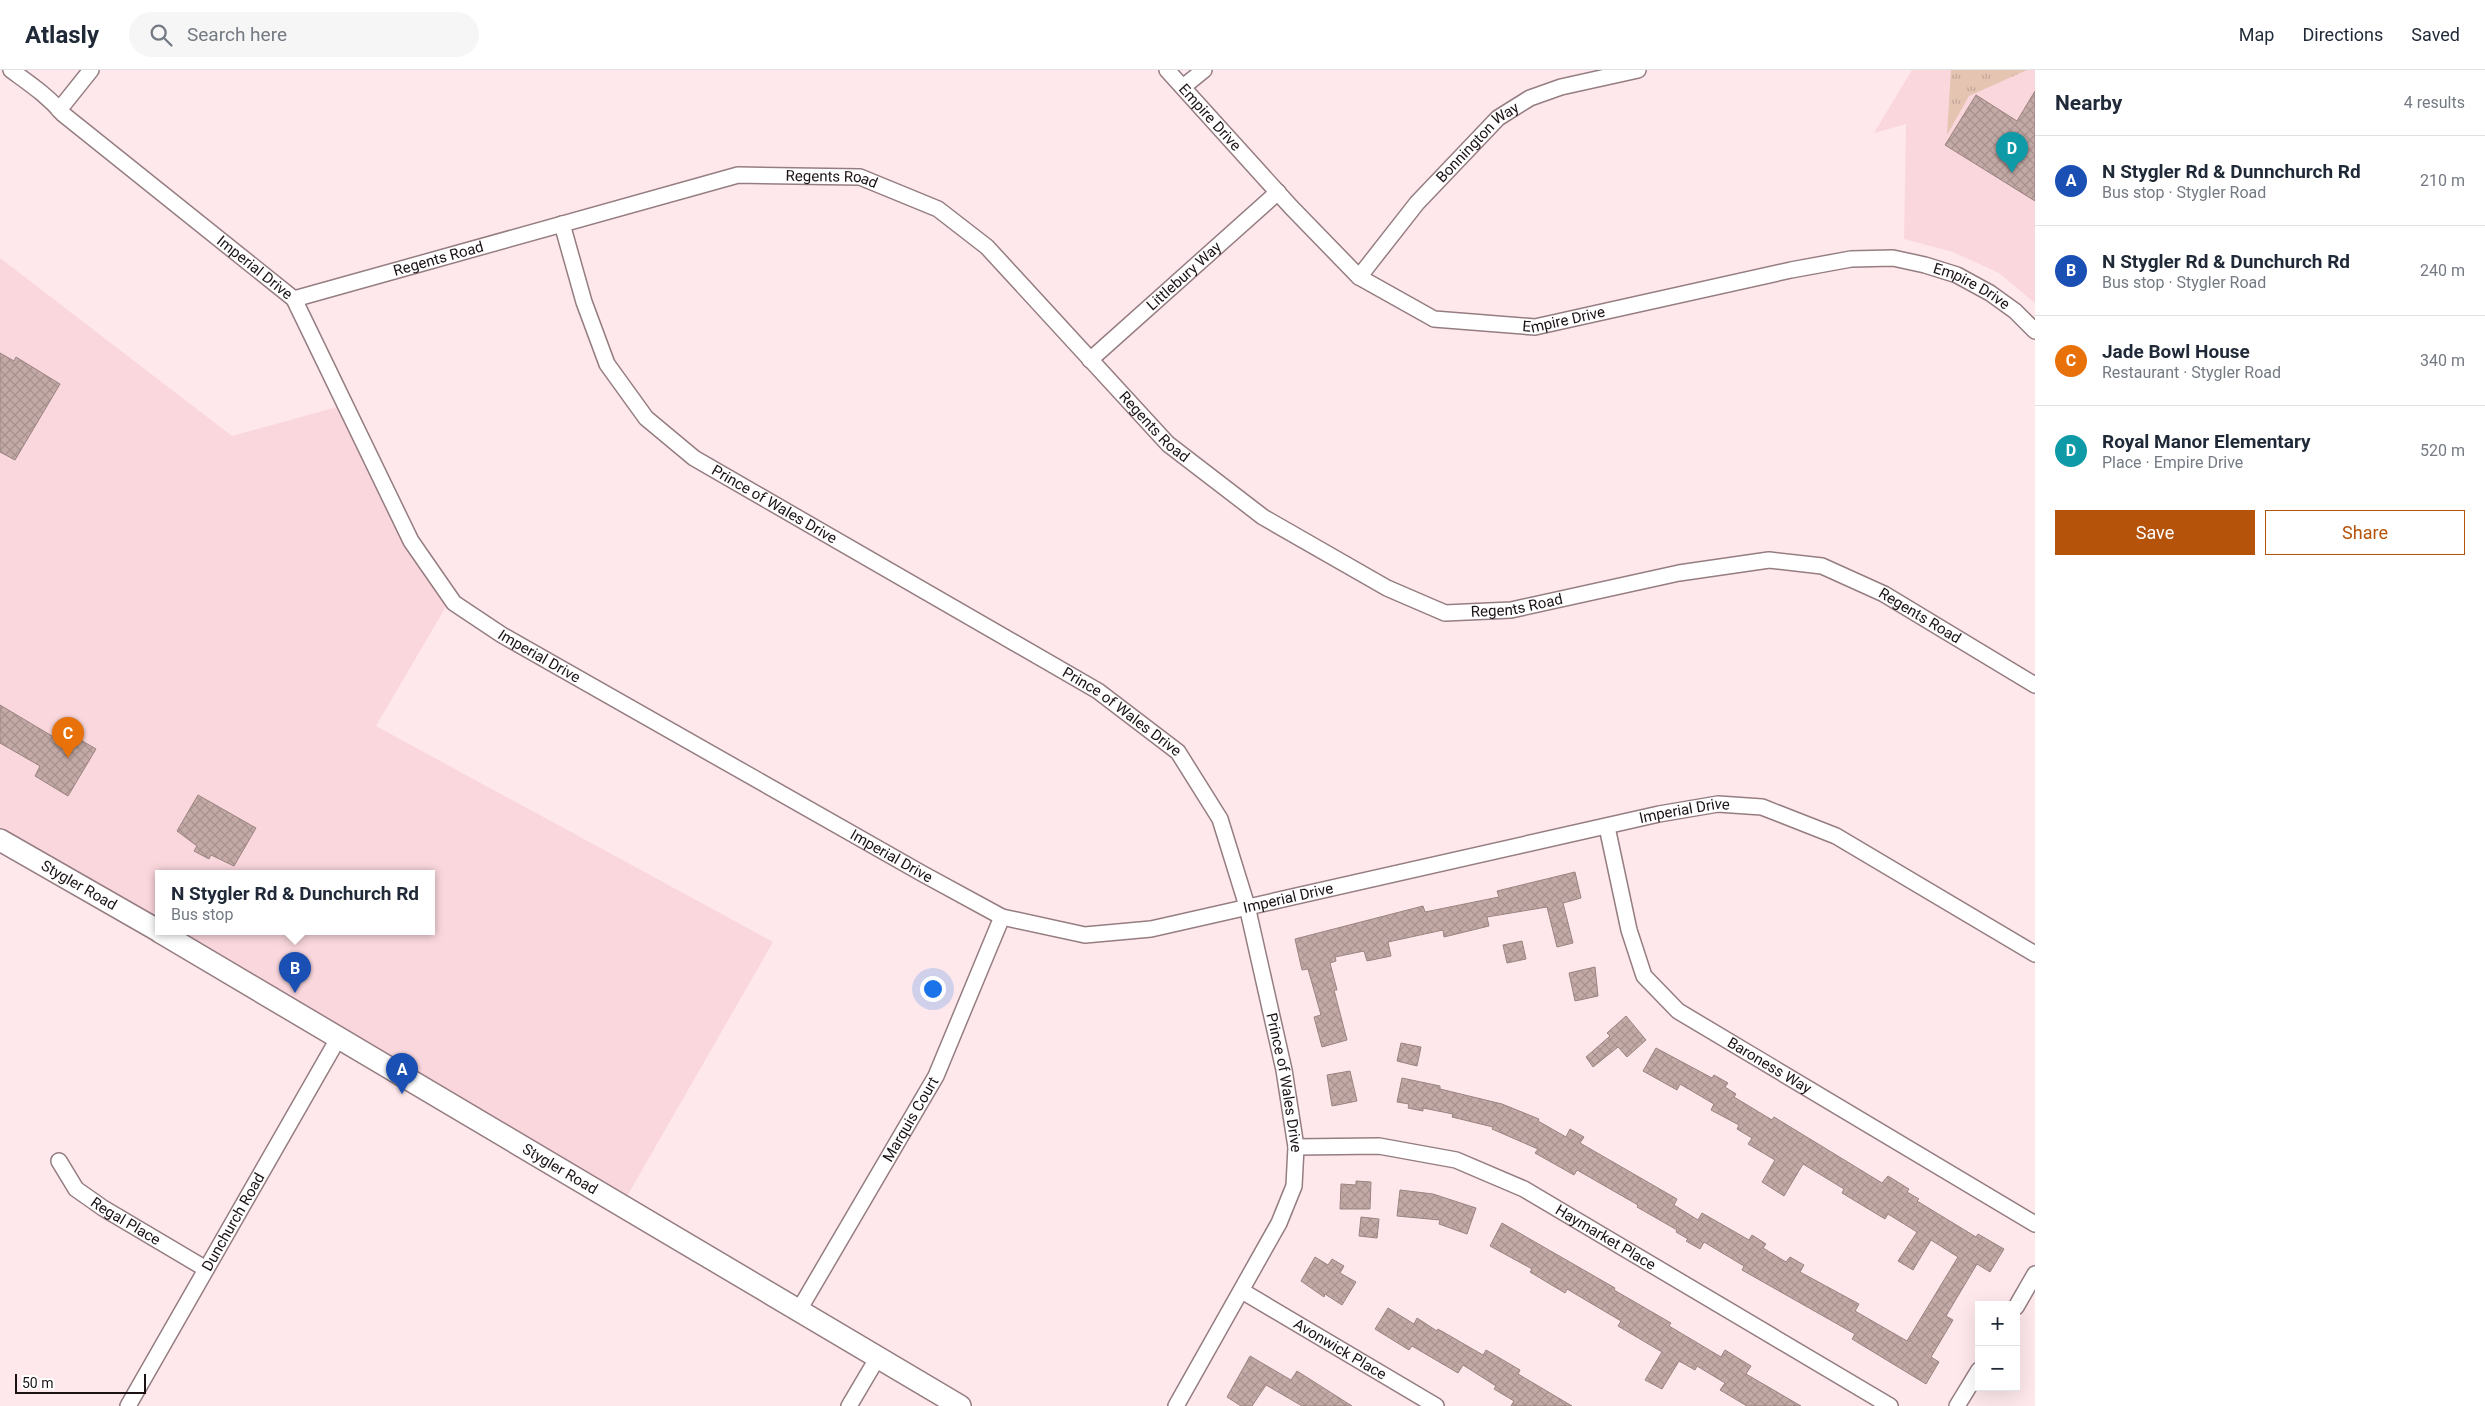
<!DOCTYPE html>
<html lang="en">
<head>
<meta charset="utf-8">
<style>
  :root { --surface:#fff; --page:#f6f6f7; --text:#1f2937; --muted:#747a83; --line:#e0e1e3; --accent:#b45309 }
  body { margin:0; font-family:Roboto,sans-serif; background:var(--page); color:var(--text) }
  .controls { position:absolute; right:15px; bottom:15px; display:grid; overflow:hidden; border-radius:0px; box-shadow:0 5px 20px #0002 }
  .controls button { width:45px; height:45px; display:grid; place-items:center; padding:0; border:0; border-bottom:1px solid var(--line); background:var(--surface); color:var(--text); font:25px sans-serif }
  .scale { position:absolute; left:15px; bottom:12px; width:131px; box-sizing:border-box; padding-left:5px; border:2px solid #1b1214; border-top:0; font-size:14px; line-height:18px; white-space:nowrap; color:#1b1214; -webkit-text-stroke:4px #fff; paint-order:stroke }
  .you { position:absolute; left:932px; top:918px; width:18px; height:18px; margin:-12px; border:4px solid #fff; border-radius:50%; background:#1a73e8; box-shadow:0 0 0 8px #1a73e833 }
  .badge { display:grid; place-items:center; width:32px; height:32px; border-radius:50%; background:var(--accent); color:#fff; font-size:16px; font-weight:700 }
  .pin { position:absolute; translate:-50% -41px; filter:drop-shadow(0 1px 2px #0008) }
  .pin::after { content:''; position:absolute; top:26px; width:18px; height:15px; background:inherit; clip-path:polygon(0 0,100% 0,50% 100%) }
  .popup { position:absolute; left:155px; top:800px; width:280px; height:65px; box-sizing:border-box; display:grid; place-content:center; border-radius:0px; background:var(--surface); filter:drop-shadow(0 1px 4px #0005); font-size:16px; white-space:nowrap; color:var(--muted) }
  .popup b { font-size:19px; color:var(--text) }
  .popup::after { content:''; position:absolute; left:50%; top:100%; margin-left:-10px; border:10px solid transparent; border-top-color:var(--surface) }
  .list { margin:0; padding:0; list-style:none }
  h2 { display:flex; justify-content:space-between; align-items:center; height:65px; margin:0; padding:0 20px; font-size:21px }
  h2 small { font-size:16px; font-weight:400; color:var(--muted) }
  .list li { display:grid; grid-template-columns:32px 1fr auto; gap:15px; align-items:center; box-sizing:border-box; height:90px; padding:0 20px; border-top:1px solid var(--line) }
  .list b { display:block; font-size:19px; white-space:nowrap }
  .list p { margin:0; font-size:16px; white-space:nowrap; color:var(--muted) }
  .list em { font-size:16px; font-style:normal; color:var(--muted) }
  .actions { display:flex; gap:10px; padding:15px 20px }
  .actions a { flex:1; padding:11px 0; border:1px solid var(--accent); border-radius:0px; text-align:center; font-size:18px; color:var(--accent) }
  .actions .main { background:var(--accent); color:#fff }
  .icon { flex:none; width:28px; height:28px; fill:none; stroke:currentColor; stroke-width:2; stroke-linecap:round; stroke-linejoin:round }
  .map { position:relative; flex:none; width:2035px; height:1336px; overflow:hidden }
  header { display:flex; align-items:center; gap:30px; box-sizing:border-box; height:70px; padding:0 25px; background:var(--surface); border-bottom:1px solid var(--line) }
  header strong { font-size:24px }
  nav { display:flex; gap:28px; margin-inline-start:auto; font-size:18px }
  .search { width:350px; height:45px; background:var(--page); display:flex; align-items:center; gap:12px; box-sizing:border-box; padding:0 18px; border-radius:28px; color:var(--muted); font-size:19px }
  main { display:flex }
  aside { flex:1; background:var(--surface) }
  .map>svg:first-child { display:block }
</style>
</head>
<body>
<header>
<strong>Atlasly</strong>
<div class="search"><svg class="icon" aria-label="search" viewBox="0 0 24 24"><circle cx="10" cy="10" r="6"/><path d="M15 15l6 6"/></svg>Search here</div>
<nav><a>Map</a><a>Directions</a><a>Saved</a></nav>
</header>
<main>
<div class="map">
<svg width="2035" height="1336" viewBox="0 0 2035 1336">
  <defs>
    <pattern id="grass-tufts" width="24" height="20" patternUnits="userSpaceOnUse" patternTransform="scale(1.25)"><rect width="24" height="20" fill="#e5c4b2"/><path d="M3 7l-1-3M5 7V3M7 7l1-3M15 17l-1-3M17 17v-4M19 17l1-3" fill="none" stroke="#c4a798"/></pattern>
    <pattern id="building-cross-hatch" width="8" height="8" patternUnits="userSpaceOnUse" patternTransform="scale(1.25)"><rect width="8" height="8" fill="#c3aaa6"/><path d="M0 0l8 8M0 8l8-8" fill="none" stroke="#a7918e"/></pattern>
  </defs>
  <rect width="100%" height="100%" fill="#fee8ec"/>
  <path fill="#fad7dd" fill-rule="evenodd" d="M1912,0H2035V233L1999,203L1953,182L1904,169L1906,54L1874,63Z
    M0,188L232,366L337,337L448,533L376,656L773,872L618,1142L101,839L0,783ZM159,804H431V862H159Z"/>
  <path fill="url(#grass-tufts)" d="M1951,0H2027L1969,26L1947,65Z"/>
  <path fill="url(#building-cross-hatch)" stroke="#9b8380" d="M2035,21V131L1945,75L1976,25L2017,51Z
    M0,283L14,291L16,287L60,314L15,390L0,382Z
    M0,635L57,669L62,659L96,679L68,726L35,706L40,696L0,673Z
    M198,725L256,758L234,796L211,785L209,789L194,781L197,776L177,761Z
    M1575,802L1581,828L1563,833L1573,873L1557,877L1547,837L1487,847L1489,856L1444,867L1443,860L1388,872L1391,886L1367,891L1364,881L1335,887L1336,891L1330,893L1337,920H1334L1347,970L1322,977L1314,947L1321,945L1308,899L1302,900L1295,869L1423,836L1425,842L1499,827L1497,821Z
    M1522,871L1526,889L1507,893L1503,875Z
    M1595,897L1598,926L1575,931L1569,903Z
    M1626,946L1646,970L1627,987L1618,977L1593,997L1586,987L1610,966L1607,963Z
    M1401,973L1421,977L1417,996L1397,991Z
    M1656,978L1712,1008L1714,1005L1728,1013L1725,1017L1736,1024L1734,1027L1772,1050L1774,1047L1882,1113L1888,1106L1909,1119L1907,1122L1919,1129L1917,1131L1976,1167L1978,1164L2004,1179L1990,1202L1977,1194L1946,1246L1953,1250L1931,1287L1939,1292L1926,1314L1852,1269L1855,1264L1742,1200L1744,1196L1704,1172L1700,1179L1686,1171L1688,1169L1676,1162L1677,1160L1637,1137L1638,1135L1577,1100L1574,1105L1535,1083L1538,1079L1492,1059L1493,1057L1452,1047L1453,1044L1423,1038V1041L1408,1038L1409,1034L1397,1032L1402,1008L1440,1016V1019L1502,1034L1539,1049L1538,1051L1566,1067L1570,1059L1584,1067L1580,1073L1677,1129L1674,1135L1698,1150L1702,1143L1749,1170L1752,1165L1766,1174L1763,1178L1786,1192L1790,1187L1804,1195L1800,1202L1859,1234L1855,1241L1907,1271L1958,1187L1931,1170L1913,1200L1898,1191L1917,1162L1888,1144L1885,1149L1842,1123L1844,1119L1803,1094L1784,1126L1762,1112L1775,1090L1748,1074L1752,1068L1737,1059L1739,1055L1711,1040L1714,1034L1680,1014L1677,1020L1643,1001Z
    M1350,1001L1357,1031L1332,1036L1327,1005Z
    M1356,1111L1371,1112L1370,1139H1340L1341,1114L1356,1115Z
    M1400,1120L1433,1124L1476,1138L1467,1164L1439,1154L1440,1150L1397,1146Z
    M1361,1147L1379,1149L1377,1168L1359,1166Z
    M1502,1153L1615,1218L1614,1220L1671,1253L1669,1256L1721,1287L1725,1280L1751,1296L1746,1304L1801,1336H1747L1720,1320L1725,1313L1697,1296L1695,1300L1679,1291L1662,1319L1645,1310L1662,1282L1618,1256L1621,1251L1567,1219L1565,1223L1530,1202L1532,1199L1490,1176Z
    M1315,1187L1328,1195L1332,1189L1344,1196L1340,1203L1356,1212L1342,1235L1325,1224L1324,1227L1301,1211Z
    M1388,1238L1414,1254L1417,1248L1437,1261L1438,1259L1483,1285L1486,1280L1520,1300L1518,1304L1572,1336H1511L1514,1331L1494,1319L1496,1316L1463,1295L1458,1303L1412,1276L1409,1280L1375,1259Z
    M1250,1286L1291,1310L1297,1301L1352,1336H1302L1266,1315L1252,1336H1241L1227,1327Z"/>
  <g fill="none" stroke-linecap="round" stroke-linejoin="round">
    <defs>
      <g id="minor">
        <path id="s1" d="M11,0C30,14 48,26 63,44L294,229L411,471L454,533L502,565L923,804L1002,847L1085,865L1151,859L1659,744L1718,734L1762,737L1836,766L2035,884"/>
        <path id="s2" d="M1167,0L1291,137L1359,207L1434,249L1535,257L1791,200L1851,189L1893,188L1925,195L1957,205L1990,223L2015,241L2035,261"/>
        <path d="M1183,17L1204,0"/>
        <path d="M59,40L91,0"/>
        <path id="s3" d="M562,154L584,232L607,294L646,348L694,388L1098,621L1178,682L1220,749L1247,836L1284,1000L1296,1077L1294,1116L1279,1153L1176,1336"/>
        <path id="s4" d="M1359,207L1417,133L1498,48L1530,28L1561,17L1638,0"/>
        <path id="s5" d="M294,229L738,105L860,107L938,139L987,177L1168,374L1263,447L1387,518L1445,543L1511,540L1679,503L1769,490L1822,496L1884,524L2035,615"/>
        <path id="s6" d="M1090,290L1278,122"/>
        <path id="s7" d="M1607,757L1629,860L1644,906L1678,941L2035,1154"/>
        <path id="s8" d="M1296,1077L1379,1076L1456,1090L1524,1119L1890,1336"/>
        <path id="s9" d="M59,1091L76,1119L103,1138L206,1199"/>
        <path id="s10" d="M1242,1221L1436,1336"/>
        <path d="M2016,1237L2035,1204"/>
        <path id="s11" d="M799,1240L936,1006L1002,847"/>
        <path id="s12" d="M128,1336L339,967"/>
        <path d="M849,1336L878,1287"/>
        <path d="M1957,1336L1979,1300"/>
      </g>
      <g id="secondary">
        <path id="s13" d="M0,770L159,861"/>
        <path id="s14" d="M160,862L960,1336"/>
      </g>
    </defs>
    <use href="#minor" stroke="#957d81" stroke-width="18"/>
    <use href="#secondary" stroke="#957d81" stroke-width="24"/>
    <use href="#minor" stroke="#fff" stroke-width="15"/>
    <use href="#secondary" stroke="#fff" stroke-width="21"/>
  </g>
  <g text-anchor="middle" dominant-baseline="central" stroke-width="4" stroke-linejoin="round" paint-order="stroke">
    <g font-size="15" fill="#1b1214" stroke="#fff">
      <text stroke="none"><textPath href="#s2" startOffset="64">Empire Drive</textPath></text>
      <text stroke="none"><textPath href="#s4" startOffset="180">Bonnington Way</textPath></text>
      <text stroke="none"><textPath href="#s5" startOffset="555">Regents Road</textPath></text>
      <text stroke="none"><textPath href="#s5" startOffset="150">Regents Road</textPath></text>
      <text stroke="none"><textPath href="#s1" startOffset="314">Imperial Drive</textPath></text>
      <text stroke="none"><textPath href="#s6" startOffset="126">Littlebury Way</textPath></text>
      <text stroke="none"><textPath href="#s2" startOffset="919">Empire Drive</textPath></text>
      <text stroke="none"><textPath href="#s2" startOffset="499">Empire Drive</textPath></text>
      <text stroke="none"><textPath href="#s5" startOffset="975">Regents Road</textPath></text>
      <text stroke="none"><textPath href="#s3" startOffset="369">Prince of Wales Drive</textPath></text>
      <text stroke="none"><textPath href="#s5" startOffset="1395">Regents Road</textPath></text>
      <text stroke="none"><textPath href="#s5" startOffset="1815">Regents Road</textPath></text>
      <text stroke="none"><textPath href="#s1" startOffset="809">Imperial Drive</textPath></text>
      <text stroke="none"><textPath href="#s3" startOffset="774">Prince of Wales Drive</textPath></text>
      <text stroke="none"><textPath href="#s1" startOffset="2038">Imperial Drive</textPath></text>
      <text stroke="none"><textPath href="#s1" startOffset="1214">Imperial Drive</textPath></text>
      <text stroke="none"><textPath href="#s13" startOffset="91">Stygler Road</textPath></text>
      <text stroke="none"><textPath href="#s1" startOffset="1632">Imperial Drive</textPath></text>
      <text stroke="none"><textPath href="#s7" startOffset="309">Baroness Way</textPath></text>
      <text stroke="none"><textPath href="#s3" startOffset="1194">Prince of Wales Drive</textPath></text>
      <text stroke="none"><textPath href="#s11" startOffset="221">Marquis Court</textPath></text>
      <text stroke="none"><textPath href="#s14" startOffset="465">Stygler Road</textPath></text>
      <text stroke="none"><textPath href="#s9" startOffset="92">Regal Place</textPath></text>
      <text stroke="none"><textPath href="#s12" startOffset="212">Dunchurch Road</textPath></text>
      <text stroke="none"><textPath href="#s8" startOffset="330">Haymarket Place</textPath></text>
      <text stroke="none"><textPath href="#s10" startOffset="114">Avonwick Place</textPath></text>
    </g>
  </g>
</svg>
<div class="controls">
<button>+</button>
<button>−</button>
</div>
<div class="scale">50 m</div>
<div class="you"></div>
<div class="pin badge" style="left:402px;top:1024px;background:#1a4fb4">A</div>
<div class="pin badge" style="left:295px;top:923px;background:#1a4fb4">B</div>
<div class="popup"><b>N Stygler Rd &amp; Dunchurch Rd</b>Bus stop</div>
<div class="pin badge" style="left:68px;top:688px;background:#e8710a">C</div>
<div class="pin badge" style="left:2012px;top:103px;background:#0f9aa8">D</div>
</div>
<aside>
<h2>Nearby<small>4 results</small></h2>
<ul class="list">
<li><span class="badge" style="background:#1a4fb4">A</span><div><b>N Stygler Rd &amp; Dunnchurch Rd</b><p>Bus stop · Stygler Road</p></div><em>210 m</em></li>
<li><span class="badge" style="background:#1a4fb4">B</span><div><b>N Stygler Rd &amp; Dunchurch Rd</b><p>Bus stop · Stygler Road</p></div><em>240 m</em></li>
<li><span class="badge" style="background:#e8710a">C</span><div><b>Jade Bowl House</b><p>Restaurant · Stygler Road</p></div><em>340 m</em></li>
<li><span class="badge" style="background:#0f9aa8">D</span><div><b>Royal Manor Elementary</b><p>Place · Empire Drive</p></div><em>520 m</em></li>
</ul>
<div class="actions"><a class="main">Save</a><a>Share</a></div>
</aside>
</main>
</body>
</html>
